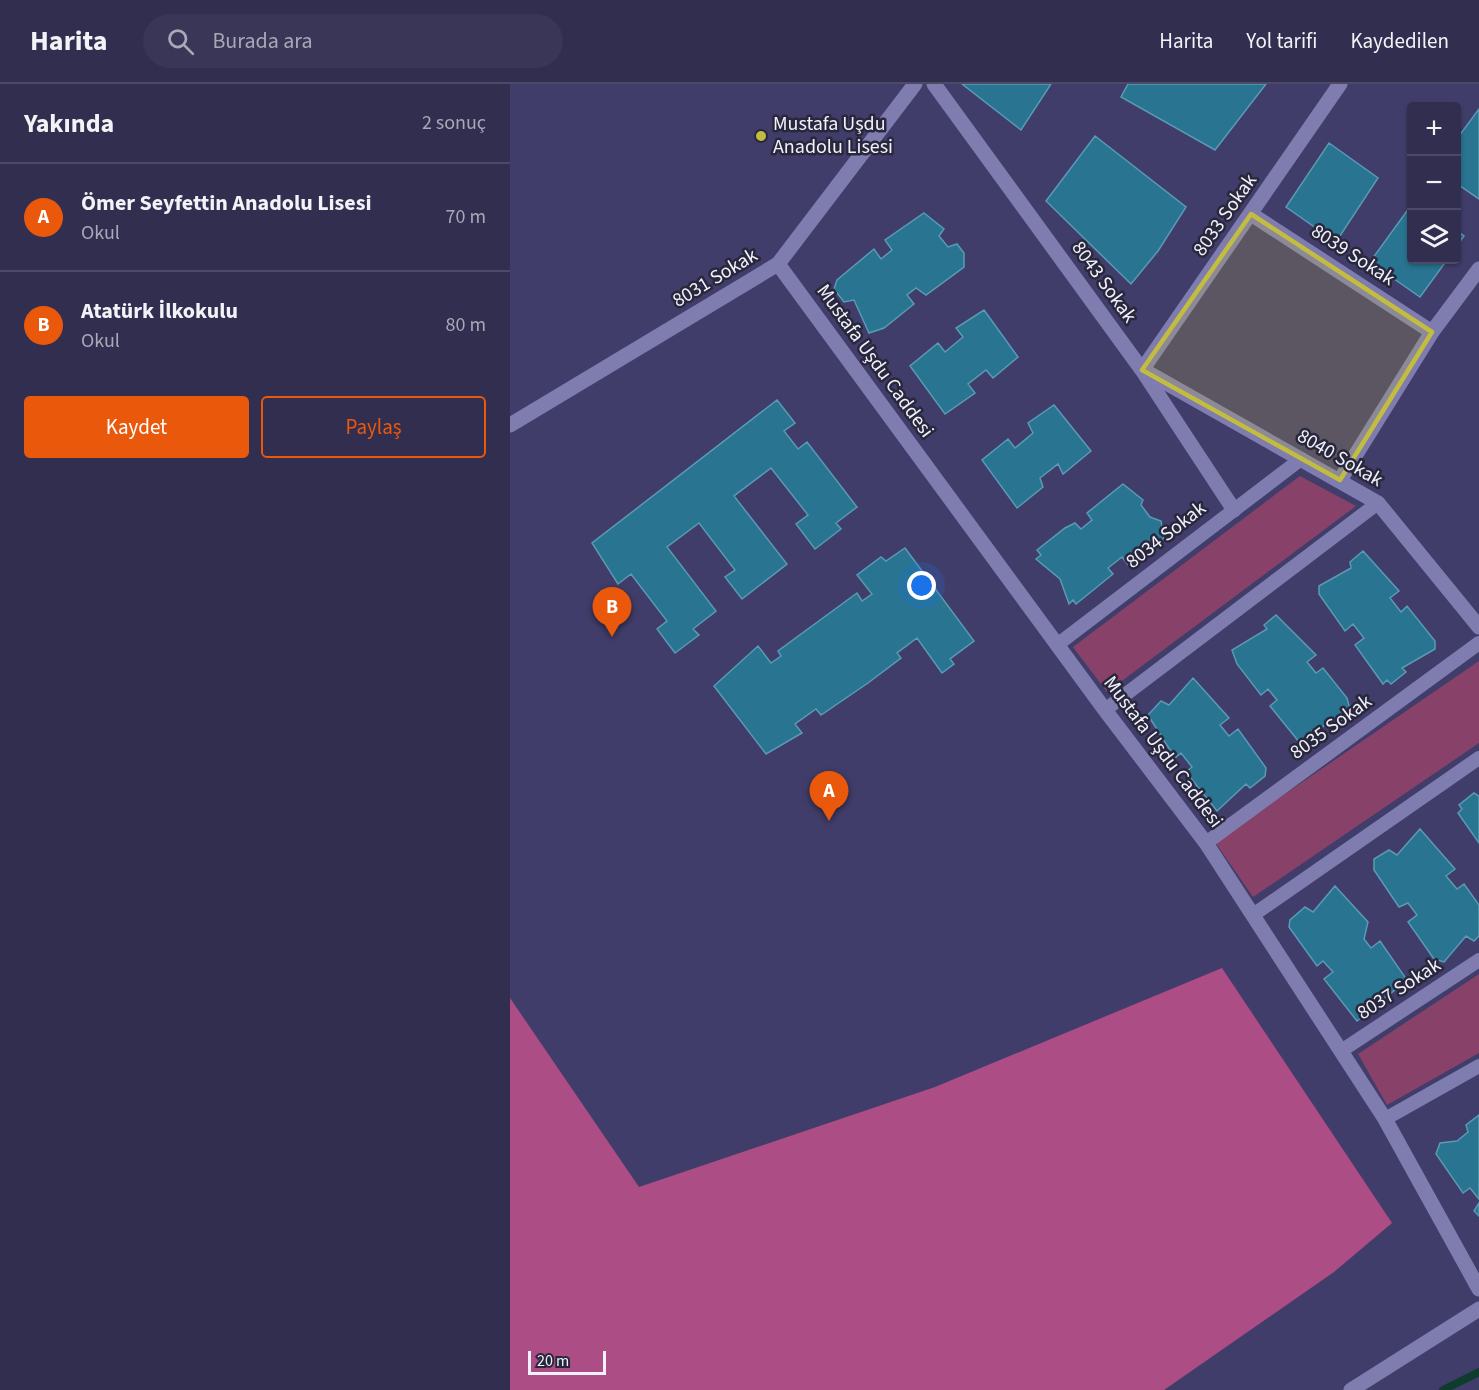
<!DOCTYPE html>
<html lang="tr">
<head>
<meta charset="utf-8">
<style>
  :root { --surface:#312e50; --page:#393657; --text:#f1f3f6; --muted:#a8a8b7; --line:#4c4a67; --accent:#ea580c }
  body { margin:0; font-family:"Source Sans 3",sans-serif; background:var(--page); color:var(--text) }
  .controls { position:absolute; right:18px; top:18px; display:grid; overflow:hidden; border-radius:6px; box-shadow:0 2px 4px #0004 }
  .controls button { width:54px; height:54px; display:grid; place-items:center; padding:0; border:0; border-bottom:2px solid var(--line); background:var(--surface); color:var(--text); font:30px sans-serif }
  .scale { position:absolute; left:18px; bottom:15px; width:78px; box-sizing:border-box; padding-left:6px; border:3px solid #f1f1fc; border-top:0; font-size:16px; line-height:21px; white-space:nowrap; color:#f1f1fc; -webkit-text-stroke:4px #29273c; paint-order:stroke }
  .you { position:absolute; left:412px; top:502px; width:21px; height:21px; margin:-15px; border:4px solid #fff; border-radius:50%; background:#1a73e8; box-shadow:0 0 0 9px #1a73e833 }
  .badge { display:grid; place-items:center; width:39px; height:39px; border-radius:50%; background:var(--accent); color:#fff; font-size:20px; font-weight:700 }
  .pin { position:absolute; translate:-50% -50px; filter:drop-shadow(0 2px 3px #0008) }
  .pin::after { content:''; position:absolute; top:32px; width:21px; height:18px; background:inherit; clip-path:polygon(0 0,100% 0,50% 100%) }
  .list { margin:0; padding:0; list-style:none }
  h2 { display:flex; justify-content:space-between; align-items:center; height:78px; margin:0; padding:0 24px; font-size:26px }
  h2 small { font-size:20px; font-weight:400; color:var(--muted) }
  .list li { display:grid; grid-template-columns:39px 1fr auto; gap:18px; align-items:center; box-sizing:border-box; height:108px; padding:0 24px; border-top:2px solid var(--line) }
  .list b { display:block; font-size:22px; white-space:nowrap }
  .list p { margin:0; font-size:20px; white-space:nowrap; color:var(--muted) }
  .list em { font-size:20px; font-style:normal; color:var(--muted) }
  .actions { display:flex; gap:12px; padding:18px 24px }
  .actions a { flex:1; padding:14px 0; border:2px solid var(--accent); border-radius:6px; text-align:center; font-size:21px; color:var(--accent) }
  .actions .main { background:var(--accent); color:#fff }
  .icon { flex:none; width:33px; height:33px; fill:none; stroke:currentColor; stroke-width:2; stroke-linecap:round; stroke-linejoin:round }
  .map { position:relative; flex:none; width:969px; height:1306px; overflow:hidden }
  header { display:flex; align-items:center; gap:36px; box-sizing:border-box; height:84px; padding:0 30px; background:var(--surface); border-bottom:2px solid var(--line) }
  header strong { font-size:28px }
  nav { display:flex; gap:33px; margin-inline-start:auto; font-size:21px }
  .search { width:420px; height:54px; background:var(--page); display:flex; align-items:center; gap:15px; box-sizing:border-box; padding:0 21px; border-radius:33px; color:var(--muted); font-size:22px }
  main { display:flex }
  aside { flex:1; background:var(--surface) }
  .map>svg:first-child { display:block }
</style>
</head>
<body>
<header>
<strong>Harita</strong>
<div class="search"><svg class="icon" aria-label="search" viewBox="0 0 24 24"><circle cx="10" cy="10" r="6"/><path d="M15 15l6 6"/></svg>Burada ara</div>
<nav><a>Harita</a><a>Yol tarifi</a><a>Kaydedilen</a></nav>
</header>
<main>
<aside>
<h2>Yakında<small>2 sonuç</small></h2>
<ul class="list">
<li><span class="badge">A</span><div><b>Ömer Seyfettin Anadolu Lisesi</b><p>Okul</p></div><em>70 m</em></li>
<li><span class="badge">B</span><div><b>Atatürk İlkokulu</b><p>Okul</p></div><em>80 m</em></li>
</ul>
<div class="actions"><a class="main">Kaydet</a><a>Paylaş</a></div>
</aside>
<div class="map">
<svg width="969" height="1306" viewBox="0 0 969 1306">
  <rect width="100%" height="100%" fill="#413d6a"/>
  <path fill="#884169" d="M790,392L846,422L597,608L563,563Z
    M969,577V659L743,813L705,758Z
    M969,890V969L877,1021L848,970Z"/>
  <path fill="#ad4d85" d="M712,884L882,1139L824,1188L654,1306H0V914L129,1103L425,1003Z"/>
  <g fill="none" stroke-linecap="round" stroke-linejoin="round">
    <path stroke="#0e3c2d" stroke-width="8" d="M933,1306L969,1288"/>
  </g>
  <path fill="#287491" stroke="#5a9ab4" stroke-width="1.5" d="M452,0H541L511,46Z
    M618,0H756L705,66L611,13Z
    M969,25V115L946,99V56Z
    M585,52L676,123L648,167L621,200L536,117Z
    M819,59L868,94L826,158L776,123Z
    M902,120V176H937L910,213L860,178Z
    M414,129L434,145L429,152L438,163L447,160L454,169V183L416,211L406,204L397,211L404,220L374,244L359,249L344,216L334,218L324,205L327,196L364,165L371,175L382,166L375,156Z
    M946,146L954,152L946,163Z
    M474,226L508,273L483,294L476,286L458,300L465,309L435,330L400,282L428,259L435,268L453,253L446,244Z
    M267,316L285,339L274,347L288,365L297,358L347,423L326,439L331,445L305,465L286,440L298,431L261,384L224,412L277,480L232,515L215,493L225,486L189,439L157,463L206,527L183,545L189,551L165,569L147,545L157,537L121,490L108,500L82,459Z
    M544,321L581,367L553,390L548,380L530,394L533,403L507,424L472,376L498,355L505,364L523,349L518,339Z
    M613,400L633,416L631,421L640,433L651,437L654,454L619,482L612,473L598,484L603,490L566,520L563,516L559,520L550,495L526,475L531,471L527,466L555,444L565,439L571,445L582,436L577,429Z
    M395,464L464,557L440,575L444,580L432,589L407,554L387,569L391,574L358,599L311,631L306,625L285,640L292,649L256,670L204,602L248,562L261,579L271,572L268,567L347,509L352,517L362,510L347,491L371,473L376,477Z
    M853,467L889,507L880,514L891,528L897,522L925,557V565L892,584L896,588L881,600L877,596L873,600L845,561L854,554L843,540L835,547L809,510V502L841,484L840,478Z
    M766,531L806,571L797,578L806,589L813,584L837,614L841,629L824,643L819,636L794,664L760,622L767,616L758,605L751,611L727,580L722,566L757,545L754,541Z
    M683,594L719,634L710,641L719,652L728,645L756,684L755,692L740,704L736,700L707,727L676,688L682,683L671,669L665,674L638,631L651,617L659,621Z
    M964,709L969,712V759L948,729L952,725L949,721Z
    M910,745L945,785L936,792L947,805L954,800L969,821V852L964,857L956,852L934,878L924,875L898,838L907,831L898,819L889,823L864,786V775L879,766L887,771Z
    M825,802L858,838L854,855L861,864L870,857L897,896L847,937L814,895L823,888L813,877L807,882L779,843L780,836L795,823L803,828Z
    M969,1031V1115L960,1104L953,1109L926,1070L930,1059L947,1057L958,1048L956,1041Z
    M969,1119V1132L964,1127Z"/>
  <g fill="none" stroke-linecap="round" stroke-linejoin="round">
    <path stroke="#7f7caf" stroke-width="14" d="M547,561L791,375
      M595,626L868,419
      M696,759L969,559
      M743,831L969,674
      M831,967L969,876
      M875,1035L969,982"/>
    <path stroke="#7f7caf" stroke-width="15" d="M424,0L632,286L724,426
      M741,130L922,248
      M268,180L595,626L696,759L875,1035L969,1205
      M632,286L830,0
      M635,287L868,419L969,543
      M0,341L268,180L405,0
      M830,396L922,248L969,185
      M841,1306L969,1225"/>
  </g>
  <path fill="#c3bd3f" fill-opacity="0.2" stroke="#c3bd3f" stroke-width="4.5" stroke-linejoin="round" d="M741,130L922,248L830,396L632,286Z"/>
  <circle fill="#c3bd3f" stroke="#29273c" stroke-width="2" cx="251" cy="52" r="6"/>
  <g text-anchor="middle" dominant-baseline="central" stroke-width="5" stroke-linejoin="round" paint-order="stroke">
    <g font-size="20" fill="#f1f1fc" stroke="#29273c" text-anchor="start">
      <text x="263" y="40">Mustafa Uşdu<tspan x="263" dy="23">Anadolu Lisesi</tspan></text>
    </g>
    <g font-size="20" fill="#f1f1fc" stroke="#29273c">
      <text transform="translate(715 131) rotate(-55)">8033 Sokak</text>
      <text transform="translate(843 171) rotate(33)">8039 Sokak</text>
      <text transform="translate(205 194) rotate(-31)">8031 Sokak</text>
      <text transform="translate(594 198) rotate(54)">8043 Sokak</text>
      <text transform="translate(365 277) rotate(54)">Mustafa Uşdu Caddesi</text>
      <text transform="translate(830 374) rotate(30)">8040 Sokak</text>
      <text transform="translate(656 451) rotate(-38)">8034 Sokak</text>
      <text transform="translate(821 643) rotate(-36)">8035 Sokak</text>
      <text transform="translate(653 668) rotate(53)">Mustafa Uşdu Caddesi</text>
      <text transform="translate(889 905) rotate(-33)">8037 Sokak</text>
    </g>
  </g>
</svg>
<div class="controls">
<button>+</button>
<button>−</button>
<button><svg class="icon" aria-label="layers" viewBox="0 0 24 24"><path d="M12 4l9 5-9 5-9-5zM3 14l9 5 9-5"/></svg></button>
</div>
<div class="scale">20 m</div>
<div class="you"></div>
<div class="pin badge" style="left:319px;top:737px">A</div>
<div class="pin badge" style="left:102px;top:553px">B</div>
</div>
</main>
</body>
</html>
